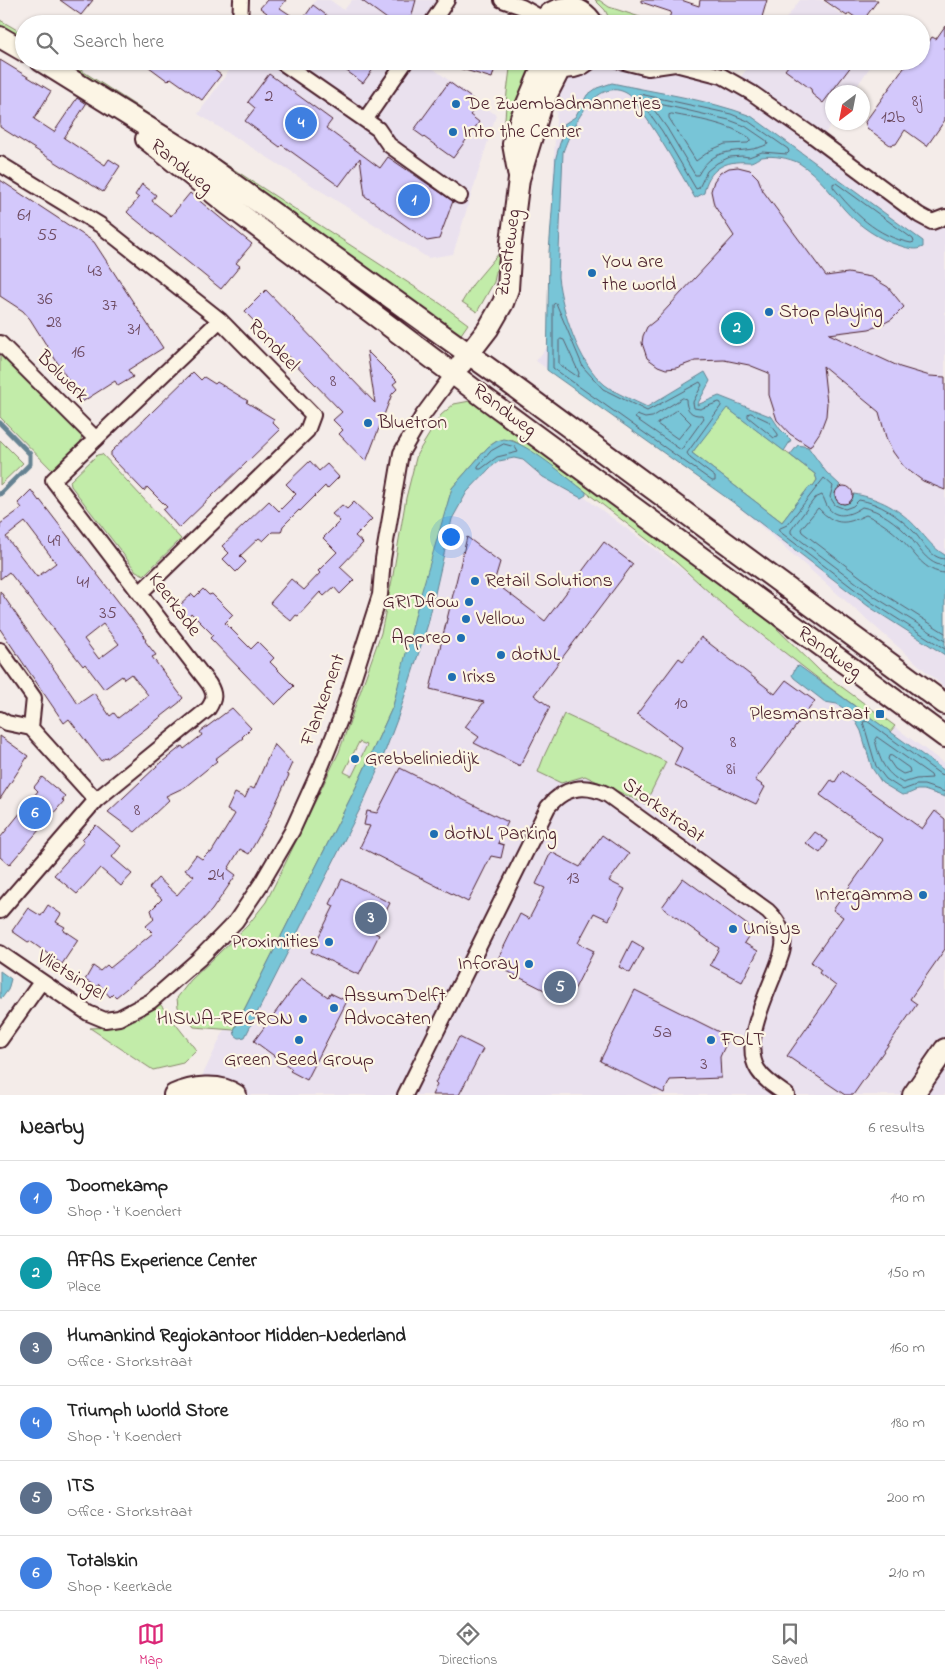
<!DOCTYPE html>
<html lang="en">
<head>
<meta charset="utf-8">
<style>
  :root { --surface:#fff; --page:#f2f2f2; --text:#222; --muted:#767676; --line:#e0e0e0; --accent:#db2777 }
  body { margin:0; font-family:"Indie Flower",sans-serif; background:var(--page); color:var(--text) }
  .compass { position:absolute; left:825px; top:85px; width:45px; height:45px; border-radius:50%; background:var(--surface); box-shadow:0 1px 4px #0004; rotate:212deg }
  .you { position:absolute; left:450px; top:536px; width:18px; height:18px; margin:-12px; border:4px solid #fff; border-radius:50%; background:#1a73e8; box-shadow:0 0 0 8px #1a73e833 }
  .badge { display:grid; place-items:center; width:32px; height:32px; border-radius:50%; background:var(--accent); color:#fff; font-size:16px; font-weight:700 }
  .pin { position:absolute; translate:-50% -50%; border:2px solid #fff; box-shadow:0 1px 5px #0006 }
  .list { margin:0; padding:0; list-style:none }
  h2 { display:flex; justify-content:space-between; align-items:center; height:65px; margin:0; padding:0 20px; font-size:21px }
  h2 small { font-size:16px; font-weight:400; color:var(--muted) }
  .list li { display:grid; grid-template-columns:32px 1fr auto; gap:15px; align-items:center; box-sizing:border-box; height:75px; padding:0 20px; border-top:1px solid var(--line) }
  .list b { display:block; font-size:19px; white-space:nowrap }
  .list p { margin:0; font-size:16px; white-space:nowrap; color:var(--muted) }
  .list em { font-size:16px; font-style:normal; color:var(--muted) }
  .icon { flex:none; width:28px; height:28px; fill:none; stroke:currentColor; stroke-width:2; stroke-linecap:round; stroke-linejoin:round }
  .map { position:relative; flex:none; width:945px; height:1095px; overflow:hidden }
  .search { position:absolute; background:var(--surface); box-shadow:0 1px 4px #0004; left:15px; right:15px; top:15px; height:55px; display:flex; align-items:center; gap:12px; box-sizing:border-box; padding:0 18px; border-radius:28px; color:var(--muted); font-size:19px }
  .sheet { height:515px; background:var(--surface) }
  nav { display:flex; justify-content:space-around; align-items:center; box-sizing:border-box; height:70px; border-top:1px solid var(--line); background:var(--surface); font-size:14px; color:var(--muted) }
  nav a { display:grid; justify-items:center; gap:2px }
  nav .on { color:var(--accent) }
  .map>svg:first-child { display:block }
</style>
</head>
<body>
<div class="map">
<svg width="945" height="1095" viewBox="0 0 945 1095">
  <rect width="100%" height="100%" fill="#f4ece9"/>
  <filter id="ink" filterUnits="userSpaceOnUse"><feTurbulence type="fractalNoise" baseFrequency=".02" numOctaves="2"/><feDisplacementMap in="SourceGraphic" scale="10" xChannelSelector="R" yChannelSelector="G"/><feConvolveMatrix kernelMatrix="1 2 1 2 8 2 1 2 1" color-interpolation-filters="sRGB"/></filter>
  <g filter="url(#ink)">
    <path fill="#eae1ee" d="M316,0H330L344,10L352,0H458L440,24H299Z
      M800,0H822L854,24H782Z
      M236,61H423L496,115L453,254L428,258L198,114Z
      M561,61H693L740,78L753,61H874L853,92H832V122L823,137L926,214H944L945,212V688L734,503L536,361L548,346L549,254L559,63Z
      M488,426L945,764V1095H193L377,714Z"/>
    <path fill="#c2eca9" stroke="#86866a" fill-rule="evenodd" d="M595,0H599L609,7L649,20L648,24H612L605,10Z
      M567,14L584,24H547Z
      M0,20L24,34V40L0,27Z
      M56,61H67L441,304L468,324L457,340Z
      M511,61H526L530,69L522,90L503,145L507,92Z
      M500,252L494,282L477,312L462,302L473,284Z
      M0,352L82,435L80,445L54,472L0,417Z
      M470,401L484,409L603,494L764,616L820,671L895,726L890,732L829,687L722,604L676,562L586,492L518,443L511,440L497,441L488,447L452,488L393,706L356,787L234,1030L194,1027L178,1007L177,998L190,981L248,925L266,902L284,866L339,752L381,633L393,575L406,498L417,454L441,415L454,404ZM359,742L367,745L352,776L344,772Z
      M726,407L815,474L817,480C815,483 813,488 809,487L782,522L692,453Z
      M0,440L23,463L0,485Z
      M102,454L181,539L144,575L136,571L71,486L70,481L97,455Z
      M564,714L666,762L645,804L585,776L561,783L538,772L545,754Z
      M160,1004L196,1050L183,1063L153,1070L90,1028L115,1027L142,1017Z"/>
    <path fill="#78c5d7" stroke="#668392" d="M612,83C658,93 706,99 751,116L923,241V247C915,251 908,248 901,246C879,240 859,226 844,209C830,192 818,175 799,163C789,158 773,155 762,157C757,158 753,163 748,162C725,160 708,169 704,193L695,198C678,169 662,140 642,112C638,107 634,98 628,94C596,74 571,129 563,152L558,277C562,310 578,363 605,385C617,394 633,400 647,407L705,372L710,381L697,405L719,396L772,417L780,429L791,440L784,451L727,408L692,453L782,522L809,487L813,486L817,480L815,474L790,455L798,445L808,447L826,472L840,485L835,493L837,501L844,504L850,502L854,494C879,498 900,509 918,529C927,539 933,548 945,555V655L868,606L734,503L547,370L549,252L556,157L560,143L566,129L564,124L575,117L587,95L597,88Z
      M504,439C527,442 566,477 586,492V495L581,498L543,477L523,460L514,458L499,461L490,468L467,492L452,519L428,624L398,717L380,765L362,805L245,1037L239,1038L235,1035L234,1030L356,787L393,706L418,604L452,488L488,447L497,441Z
      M799,666L945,771V797L924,790H917L908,794L902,795L882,783L872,768L861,731L851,713L837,704L825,702L794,678L792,675L796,667Z
      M0,971L11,979L8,990L2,998H0Z"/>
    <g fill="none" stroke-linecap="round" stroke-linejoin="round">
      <path stroke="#5c6170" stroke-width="1" d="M640,94L731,114L748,121L788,149L789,152L787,154L762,152L749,157L742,156L730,157L717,163L707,171L699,188L696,189L662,131L638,97Z
        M655,103L729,120L745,126L767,141L768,144C743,157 716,141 698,175H695L667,128L652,107V104Z
        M672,114C697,119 728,123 750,138V141L748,143L725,144L711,150L696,161L669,118V115Z
        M836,183L913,239L914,242L911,243C876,236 854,213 833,187V184Z
        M556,303L583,367L603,389L647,411L700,382L702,385L693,402L694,408L700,409L719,402L721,403V406L687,453L690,458L715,477V481H712L553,368V305Z
        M561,339L564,340L579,373L578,377L559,364V341Z
        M683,398L686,399C686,410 691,416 702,415L704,418L681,450L635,418L637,415L645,418L652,417Z
        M678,410L691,423L678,439L657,424Z
        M751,413L768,421L778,434V437L774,438L748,417V414Z
        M504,444L515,447L518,452L497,457L481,469H478V466L491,451Z
        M945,559C929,558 923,541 913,531C898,516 880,503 859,500L853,506L845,509L835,505L830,497L833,486L824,478L787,525L778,529L779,531L871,602L945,649
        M945,566C927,565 919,547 909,536C897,523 880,510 862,507C852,514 836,521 827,506C825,502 824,498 822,495L815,498L791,530V533L875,597L945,641
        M945,573C924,572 915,553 902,540C891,529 880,521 866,515C852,521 841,527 827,516C823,514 821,510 818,508L801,529L802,532L879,591L945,633
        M877,737L931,775L932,778L916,779L903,783C884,772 880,761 875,740Z
        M892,756L909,768L910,772L903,774L895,769L888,759L889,756Z
        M945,775L940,774L867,721L863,722L876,766L886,779L903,790L916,785H924L945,792"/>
      <path stroke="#668392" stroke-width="5" d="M0,423L30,454V464L0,494"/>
    </g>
    <path fill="#d3c8fb" stroke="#4a1f2b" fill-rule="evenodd" d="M60,0H93L81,15Z
      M267,0H286L280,8L301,22L313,5L338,24H269L262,19L267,13L260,8Z
      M361,0H416L411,18L409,17L404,24H394Z
      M641,0H681L699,6L700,0H767L760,24H675L668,22L671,12L641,2Z
      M824,0H878L862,22L849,13L847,16Z
      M945,26V120L927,146L905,130L896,144L890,145L867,128L865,122L909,61H921V53L932,37L936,39Z
      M0,60L51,91L34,119L54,132L77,98L86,104L64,138L105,165L109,159L120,166L103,192L0,127Z
      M141,61H202L221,75L202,100L171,78L168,81Z
      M333,61H379L363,83Z
      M449,61H497L492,78L448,65Z
      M792,61H855L823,103L812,94L811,89L785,70Z
      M269,74L332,120L326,128L380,168L388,157L453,201L439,239L427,241L365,196L360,158L339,186L282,145L280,147L245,121L255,108L248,102Z
      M449,82L474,100L469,108L473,111L470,115L479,122L453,158L414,130Z
      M738,167L750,170L758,178L763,191L826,276L848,273L871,277L888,287L904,307L892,319L879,326L869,329L829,334L900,367L930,376L945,377V490L923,481L904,467L893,452L887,441L879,412L823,366L827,403L826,416L820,432L810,447L790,434L777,420L769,395V373L749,365L724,360L695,361L676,368L666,369L658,366L647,358L642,343L643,336L647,327L657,319L734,236L714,205L711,191L714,181L720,173L729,168Z
      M0,180L94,242L163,348L128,370L133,377L118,386L115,381L82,402L30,319L23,311L0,296Z
      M142,184L156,195L152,201L171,216L190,193L252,244L236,263L240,266L221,289L130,215L127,212L139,198L135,195Z
      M266,290L375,403L367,351L397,381L393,384L397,389L392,394L366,462L339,434L343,430L333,420L342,412L247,314L245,311Z
      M193,372L201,380L204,377L215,384L217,382L248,401L246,402L274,419L272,422L280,430L179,528L163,510L167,507L147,487L144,491L111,457V452Z
      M310,461L319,471L327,464L339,477L327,489L325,486L300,511L299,510L283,526L281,532H272L263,541L259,538L240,556L246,562L236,572L223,559L229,553L222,546L269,501L279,511L296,494L286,484Z
      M835 495a9 9 0 1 1 18 0a9 9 0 1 1-18 0Z
      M31,490L39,501L40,500L144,635L143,636L146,640L145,641L156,655L152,657L183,698L180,701V702L144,730L106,759L105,758L101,761L69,719L64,723L0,629V591L78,704L94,693L110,716L114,713L118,718L148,695L131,674L124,679L122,676L104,689L85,664L83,666L9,572L0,579V524L22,508L18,503ZM25,522L56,563L37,577L6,537ZM103,624L119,644L99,659L84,639Z
      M354,502L372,519L355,536L363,543L340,567L354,580L340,594L334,587L324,596L320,592L298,616L296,615L291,621L270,603L291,579L304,590L320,573L318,571L337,552L323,538L340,521L332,514L342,505L347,509Z
      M467,537L500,562L494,582L545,621L604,542L633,564L534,695L550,707L520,766L474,743L479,737L465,727L484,702L430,689Z
      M203,589L209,595L212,594L233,615L225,623L251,649L258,642L274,658L270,662L294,686L275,705L210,638L213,635L191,613L188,617L178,607L192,594L195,597Z
      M701,637L775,694L786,680L815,701L755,780L765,787L756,804L674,765L682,748L637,714L679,658L683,661Z
      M232,708L251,728L242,737L243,738L215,759L217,761L185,787L166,796L169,800L135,832L108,812L157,766L182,746L184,749L202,735L200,732Z
      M0,736L28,756L0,799Z
      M274,744L292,763L287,774L289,775L268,820L249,854L240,849L228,869L236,875L212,910L201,922L158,963L116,997L113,994L110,997L99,984L97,987L85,980L93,966L100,971L107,965L110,968L153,933L146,926L154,919L151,910L162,899L149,888L158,878L177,895L194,876L185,870L196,855L202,859L209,852L211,853L235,814L227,810L235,793L245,798L250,787L254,789Z
      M400,768L508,822L498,843L504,845L501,858L491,856L468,902L360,847L370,826L364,825L367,811L377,813Z
      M842,771L922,829L935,811L945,819V949L910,999L917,1004L853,1095H845L787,1056L836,986L819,973L821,970L811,962L843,917L833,910L883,840L820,795L831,780L835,782Z
      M42,777L65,796L62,800L64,801L9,865L0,857V838L38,791L34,787Z
      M96,825L121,846L112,857L132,874L121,886L100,868L77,894L54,875L84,842L82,839Z
      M815,832L828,841L820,853L806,843Z
      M602,835L629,854L609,881L625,889L609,920L594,913L578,943L594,951L568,1002L495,965L520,914L529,919L545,888L536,884L551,852L580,867Z
      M683,878L753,929L744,943L758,951L742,982L710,965L719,948L662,907Z
      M342,879L390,903L375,933L379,935L359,975L311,952L334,906L330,904Z
      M48,905L61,914L56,922L65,927L63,930L78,940L62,964L30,941L28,942L12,931L28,908L41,916Z
      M632,941L644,948L630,973L619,967Z
      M301,978L328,997L330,993L347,1001L307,1080L290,1071L292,1069L254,1041Z
      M635,990L729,1037L720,1057L721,1078L670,1080L664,1093L600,1061Z
      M459,1037L483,1049L459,1095H432L437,1085L435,1083Z"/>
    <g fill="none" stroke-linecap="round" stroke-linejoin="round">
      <defs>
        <path id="street" d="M502,0L522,7L543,19
          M240,24L241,0
          M431,24L447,0
          M280,61L378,129L389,145L460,196
          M620,61L648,68L675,64L722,76L752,93L809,133L919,215L932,222L945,217
          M365,120L406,61
          M0,164L100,225L220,320L313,415L307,431L140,593
          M0,343L96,439
          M0,650L34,698L31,728
          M0,719L7,723L31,728L96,800
          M0,911L96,800L208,709C215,699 215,694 209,684L53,480L220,320
          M0,953L88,1013L105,1020L119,1018L151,1001L199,959L236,921L261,884L292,831L321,767L340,720L380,595L383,559L401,453L423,415L454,373
          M0,1040L41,982
          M405,1095L548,807C564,787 585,783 608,795L768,911C776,919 781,926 783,938C785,948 780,958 777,967C767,994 741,1044 758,1070C765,1081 777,1088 787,1095"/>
        <path id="secondary" d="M540,24C553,3 581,2 593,24
          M0,37L24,51
          M41,61L197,158L505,380L945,704
          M550,63C562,69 575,70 586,61
          M146,139L227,204L489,401L945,737
          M519,177L513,144L521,118L545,61
          M461,364L488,329L503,303L508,289L511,242L519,179L542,104L561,67
          M174,1095C192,1087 219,1083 236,1095
          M913,1095L945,1049"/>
      </defs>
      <use href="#street" stroke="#4a1f2b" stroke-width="18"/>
      <use href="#secondary" stroke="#4a1f2b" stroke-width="24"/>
      <use href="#street" stroke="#fcf5e5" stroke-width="14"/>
      <use href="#secondary" stroke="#fcf5e5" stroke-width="20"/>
    </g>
  </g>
  <g fill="#1f6fb2" stroke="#fcf5e5" stroke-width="2">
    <circle cx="456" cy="104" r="5"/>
    <circle cx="453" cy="132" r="5"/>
    <circle cx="592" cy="273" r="5"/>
    <circle cx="769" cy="312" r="5"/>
    <circle cx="368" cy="423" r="5"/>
    <circle cx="475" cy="581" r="5"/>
    <circle cx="469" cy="602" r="5"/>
    <circle cx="466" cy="619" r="5"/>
    <circle cx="461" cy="638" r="5"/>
    <circle cx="501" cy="655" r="5"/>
    <circle cx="452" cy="677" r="5"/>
    <rect x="875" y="709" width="10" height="10" rx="2.5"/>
    <circle cx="355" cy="759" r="5"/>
    <circle cx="434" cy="834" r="5"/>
    <circle cx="923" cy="895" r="5"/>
    <circle cx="733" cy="929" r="5"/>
    <circle cx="329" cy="942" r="5"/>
    <circle cx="529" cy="964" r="5"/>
    <circle cx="334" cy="1008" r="5"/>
    <circle cx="303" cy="1019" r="5"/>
    <circle cx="299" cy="1040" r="5"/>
    <circle cx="711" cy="1040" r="5"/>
  </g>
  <g text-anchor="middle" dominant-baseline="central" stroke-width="4.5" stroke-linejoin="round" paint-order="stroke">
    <g font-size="18" fill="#6c495f">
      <text x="269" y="97">2</text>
      <text x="917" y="102">8j</text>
      <text x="893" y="118">12b</text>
      <text x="24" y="216">61</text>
      <text x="47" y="236">55</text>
      <text x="95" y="272">43</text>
      <text x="45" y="300">36</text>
      <text x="110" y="306">37</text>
      <text x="54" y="323">28</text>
      <text x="134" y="330">31</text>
      <text x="78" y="353">16</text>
      <text x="333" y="382">8</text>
      <text x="54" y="542">49</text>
      <text x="83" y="583">41</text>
      <text x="108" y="614">35</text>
      <text x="681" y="704">10</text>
      <text x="733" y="743">8</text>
      <text x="731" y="770">8i</text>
      <text x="137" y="811">8</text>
      <text x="216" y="876">24</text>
      <text x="573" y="879">13</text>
      <text x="662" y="1033">5a</text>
      <text x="704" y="1065">3</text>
    </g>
    <g font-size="20" fill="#4a1f2b" stroke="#fcf5e5" text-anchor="start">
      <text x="466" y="104">De Zwembadmannetjes</text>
      <text x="463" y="132">Into the Center</text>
      <text x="602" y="262">You are<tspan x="602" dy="23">the world</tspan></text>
      <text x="779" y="312">Stop playing</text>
      <text x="378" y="423">Bluetron</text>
      <text x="485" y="581">Retail Solutions</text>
      <text x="459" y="602" text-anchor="end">GRIDflow</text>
      <text x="476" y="619">Vellow</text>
      <text x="451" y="638" text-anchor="end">Appreo</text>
      <text x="511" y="655">dotNL</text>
      <text x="462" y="677">Irixs</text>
      <text x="870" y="714" text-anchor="end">Plesmanstraat</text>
      <text x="365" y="759">Grebbeliniedijk</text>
      <text x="444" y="834">dotNL Parking</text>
      <text x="913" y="895" text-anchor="end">Intergamma</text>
      <text x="743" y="929">Unisys</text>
      <text x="319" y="942" text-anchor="end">Proximities</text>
      <text x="519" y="964" text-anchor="end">Inforay</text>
      <text x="344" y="996">AssumDelft<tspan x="344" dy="23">Advocaten</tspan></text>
      <text x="293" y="1019" text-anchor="end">HISWA-RECRON</text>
      <text x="721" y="1040">FOLT</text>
      <text x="299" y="1060" text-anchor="middle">Green Seed Group</text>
    </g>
    <g font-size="20" fill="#4a1f2b" stroke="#fcf5e5">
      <text transform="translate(181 167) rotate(39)">Randweg</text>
      <text transform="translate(509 253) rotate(-82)">Zwarteweg</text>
      <text transform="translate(273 346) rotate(46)">Rondeel</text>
      <text transform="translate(62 377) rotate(45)">Bolwerk</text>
      <text transform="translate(504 411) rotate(37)">Randweg</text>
      <text transform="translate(174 605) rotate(53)">Keerkade</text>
      <text transform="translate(829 653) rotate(36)">Randweg</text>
      <text transform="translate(324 700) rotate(-70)">Flankement</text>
      <text transform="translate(663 811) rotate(36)">Storkstraat</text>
      <text transform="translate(71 976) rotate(32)">Vlietsingel</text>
    </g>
  </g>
</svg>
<svg class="compass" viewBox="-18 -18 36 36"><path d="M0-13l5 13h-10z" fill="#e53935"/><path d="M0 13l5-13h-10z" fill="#767676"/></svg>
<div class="you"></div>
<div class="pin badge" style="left:414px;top:200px;background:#3f7fe0">1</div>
<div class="pin badge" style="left:737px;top:328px;background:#0f9aa8">2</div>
<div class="pin badge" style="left:371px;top:918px;background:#5c6f8a">3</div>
<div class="pin badge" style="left:301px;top:123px;background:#3f7fe0">4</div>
<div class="pin badge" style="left:560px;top:987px;background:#5c6f8a">5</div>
<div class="pin badge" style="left:35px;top:813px;background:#3f7fe0">6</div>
<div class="search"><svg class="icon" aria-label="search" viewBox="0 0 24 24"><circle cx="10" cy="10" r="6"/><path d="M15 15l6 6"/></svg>Search here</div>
</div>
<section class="sheet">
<h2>Nearby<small>6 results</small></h2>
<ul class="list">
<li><span class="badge" style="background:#3f7fe0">1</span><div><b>Doornekamp</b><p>Shop · 't Koendert</p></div><em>140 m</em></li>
<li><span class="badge" style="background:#0f9aa8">2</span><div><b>AFAS Experience Center</b><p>Place</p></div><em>150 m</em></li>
<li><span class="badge" style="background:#5c6f8a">3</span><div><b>Humankind Regiokantoor Midden-Nederland</b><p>Office · Storkstraat</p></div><em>160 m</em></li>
<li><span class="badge" style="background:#3f7fe0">4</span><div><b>Triumph World Store</b><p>Shop · 't Koendert</p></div><em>180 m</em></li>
<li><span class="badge" style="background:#5c6f8a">5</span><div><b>ITS</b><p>Office · Storkstraat</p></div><em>200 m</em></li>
<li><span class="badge" style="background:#3f7fe0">6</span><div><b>Totalskin</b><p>Shop · Keerkade</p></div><em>210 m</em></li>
</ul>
</section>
<nav>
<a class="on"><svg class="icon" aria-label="map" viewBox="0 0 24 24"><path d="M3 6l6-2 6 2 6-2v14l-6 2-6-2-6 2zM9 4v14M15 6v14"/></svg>Map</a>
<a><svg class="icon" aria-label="directions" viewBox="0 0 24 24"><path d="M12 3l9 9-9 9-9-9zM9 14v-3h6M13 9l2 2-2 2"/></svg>Directions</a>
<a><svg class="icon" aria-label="saved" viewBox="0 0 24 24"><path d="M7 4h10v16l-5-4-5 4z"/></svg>Saved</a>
</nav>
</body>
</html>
